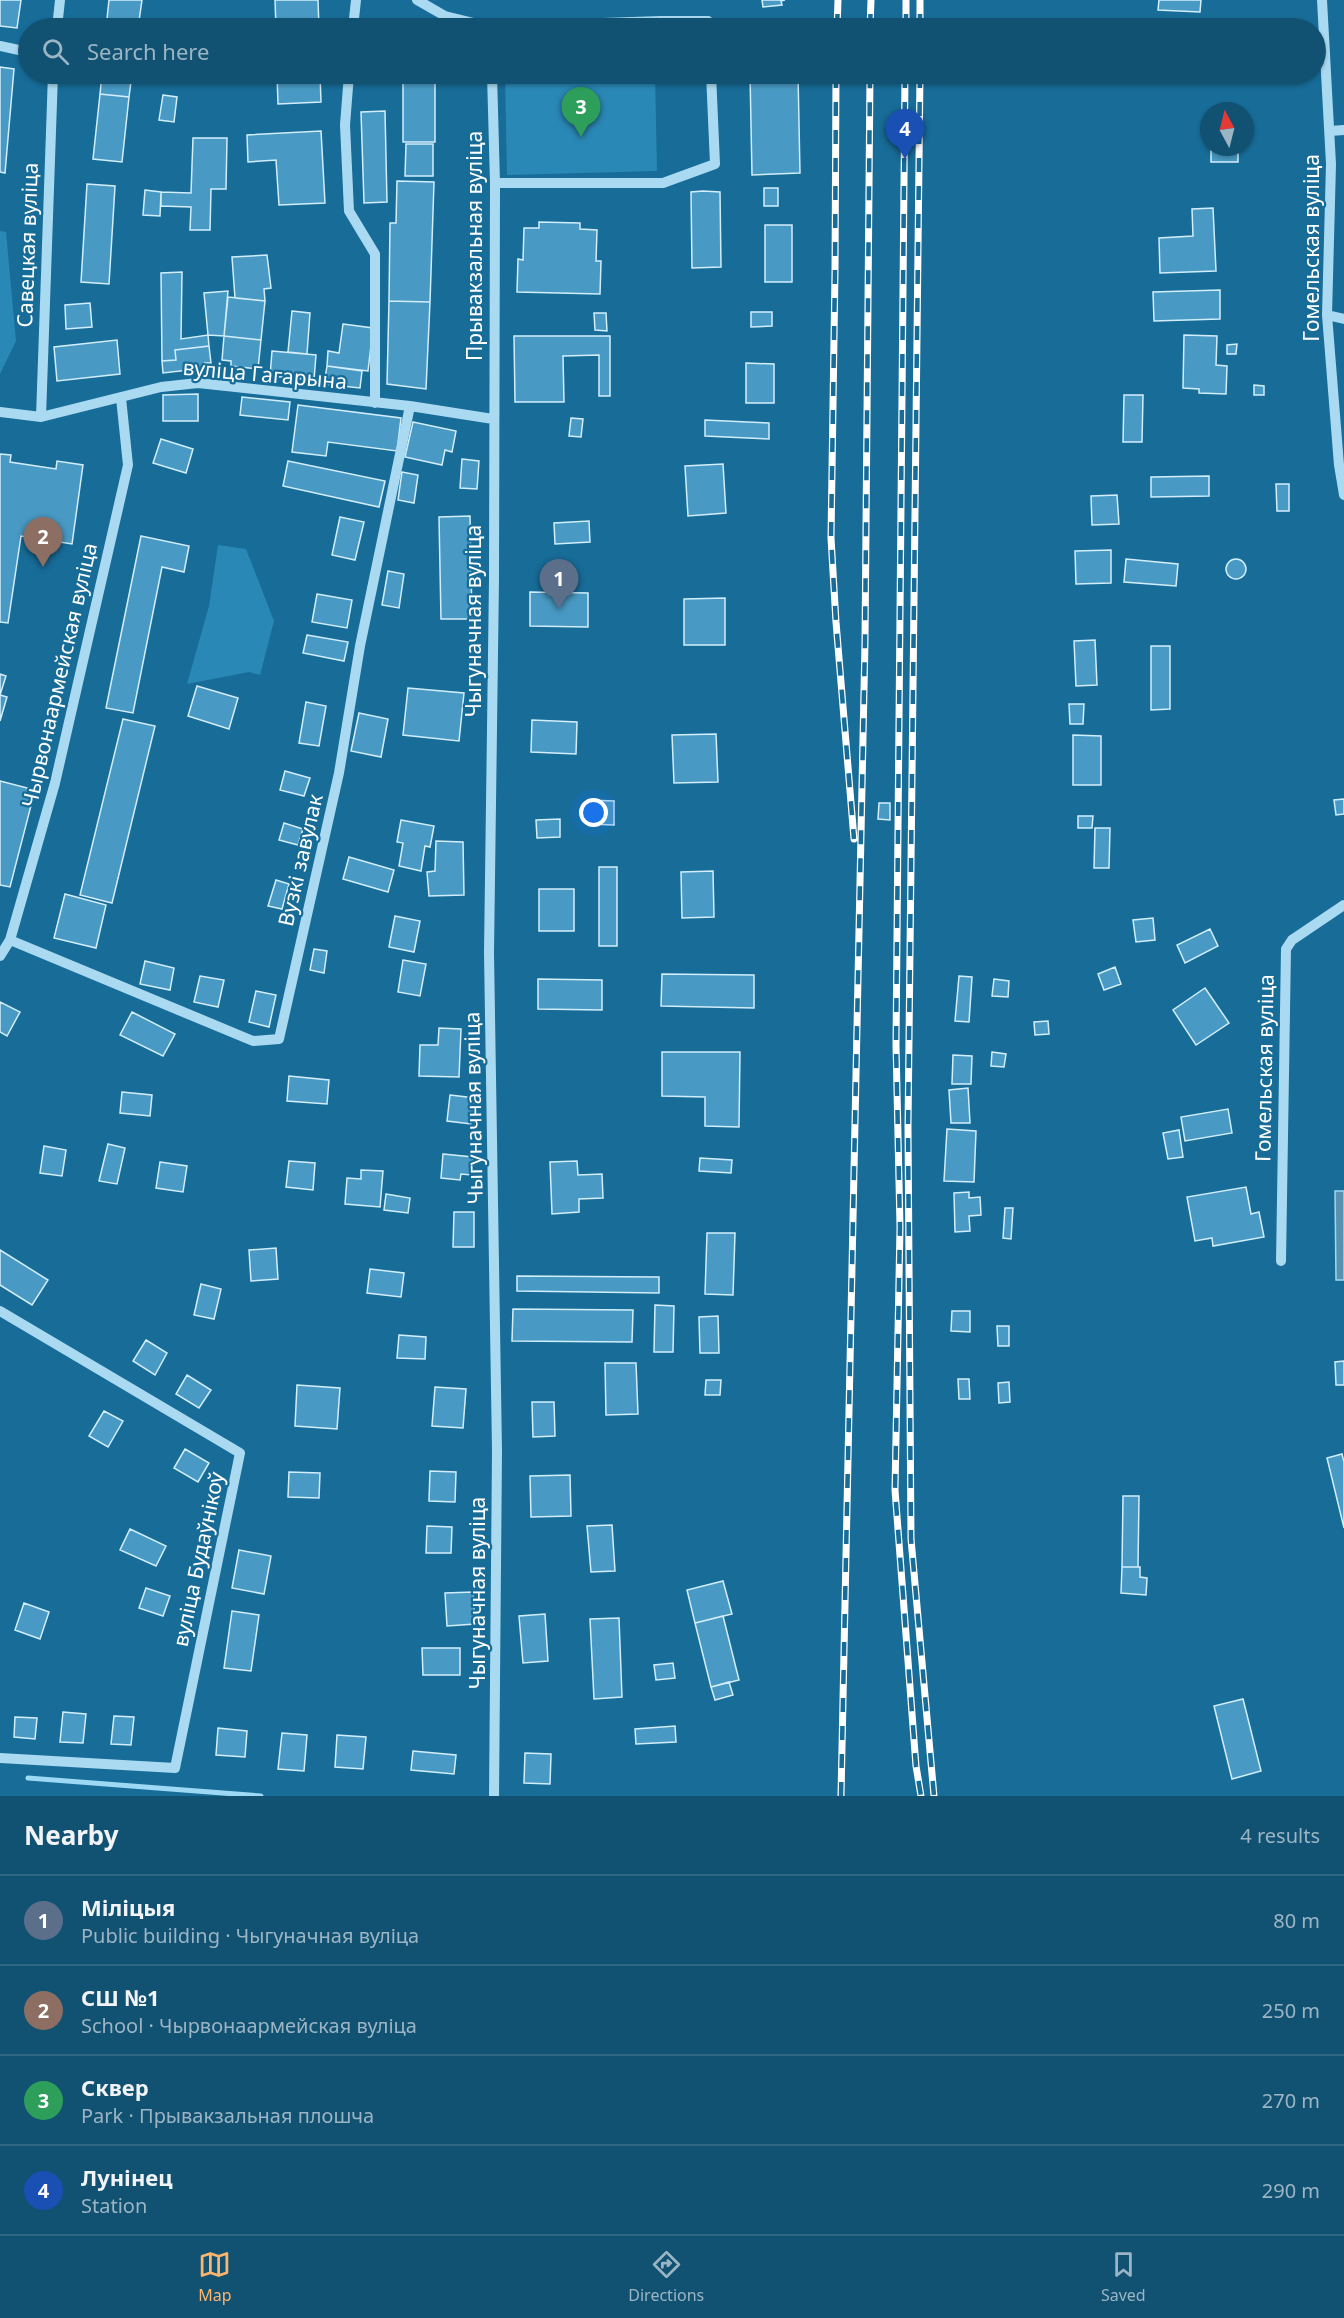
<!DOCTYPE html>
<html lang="en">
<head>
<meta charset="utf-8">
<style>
  :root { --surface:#115172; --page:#1e5b7a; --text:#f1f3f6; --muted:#9cb5c4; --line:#306884; --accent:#ffb46b }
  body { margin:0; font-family:"Noto Sans",sans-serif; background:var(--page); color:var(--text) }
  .compass { position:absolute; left:1200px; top:102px; width:54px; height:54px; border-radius:50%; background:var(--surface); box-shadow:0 2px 4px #0004; rotate:353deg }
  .you { position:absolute; left:594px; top:813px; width:21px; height:21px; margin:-15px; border:4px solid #fff; border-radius:50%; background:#1a73e8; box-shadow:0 0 0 9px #1a73e833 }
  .badge { display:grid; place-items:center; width:39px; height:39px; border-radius:50%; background:var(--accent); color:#fff; font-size:20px; font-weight:700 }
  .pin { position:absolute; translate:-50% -50px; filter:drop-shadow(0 2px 3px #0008) }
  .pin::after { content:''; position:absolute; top:32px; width:21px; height:18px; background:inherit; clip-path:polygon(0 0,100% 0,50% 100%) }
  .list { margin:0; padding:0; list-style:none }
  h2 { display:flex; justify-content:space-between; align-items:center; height:78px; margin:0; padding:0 24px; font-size:26px }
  h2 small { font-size:20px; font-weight:400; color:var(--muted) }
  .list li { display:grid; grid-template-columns:39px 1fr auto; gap:18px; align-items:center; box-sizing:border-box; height:90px; padding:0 24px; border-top:2px solid var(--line) }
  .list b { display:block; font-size:22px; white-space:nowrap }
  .list p { margin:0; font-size:20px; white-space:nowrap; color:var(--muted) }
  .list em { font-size:20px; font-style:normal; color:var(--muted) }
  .icon { flex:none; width:33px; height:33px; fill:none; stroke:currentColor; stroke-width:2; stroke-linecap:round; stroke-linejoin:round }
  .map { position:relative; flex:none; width:1344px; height:1796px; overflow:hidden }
  .search { position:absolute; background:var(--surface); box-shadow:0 2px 4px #0004; left:18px; right:18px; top:18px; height:66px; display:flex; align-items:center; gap:15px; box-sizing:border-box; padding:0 21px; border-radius:33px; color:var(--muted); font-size:22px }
  .sheet { height:438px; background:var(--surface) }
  nav { display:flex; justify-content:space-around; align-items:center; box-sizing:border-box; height:84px; border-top:2px solid var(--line); background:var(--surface); font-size:16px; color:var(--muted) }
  nav a { display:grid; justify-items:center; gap:3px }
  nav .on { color:var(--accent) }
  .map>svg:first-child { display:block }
</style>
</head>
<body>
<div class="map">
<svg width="1344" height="1796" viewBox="0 0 1344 1796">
  <rect width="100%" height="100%" fill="#176c98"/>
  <path fill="#2a88b6" d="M505,74H655L657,171L507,175Z
    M0,231L6,232L16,341L0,374Z
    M218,545L246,549L274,621L260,675L249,672L187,684L209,606Z"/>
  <path fill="#5991af" stroke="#9dd8f4" stroke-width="1.5" d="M1335,1191H1344V1280H1336Z"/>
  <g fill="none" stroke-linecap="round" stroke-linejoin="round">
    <path stroke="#9dd8f4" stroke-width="5" d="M28,1778L261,1796"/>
  </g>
  <path fill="#4899c3" stroke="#d2eefc" stroke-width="1.5" d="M0,0H21L17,28L0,26Z
    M109,0H142L138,28H106Z
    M275,0H318L319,28H276Z
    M762,0H785L781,1L782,5L763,7Z
    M1159,0H1201L1200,12L1158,10Z
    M0,67L14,69L5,173L0,172Z
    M102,74H132L129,97L100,94Z
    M277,74H320L321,102L278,104Z
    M750,74H798L800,173L752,175Z
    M403,77L435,78V142H403Z
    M100,94L129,97L122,162L93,159Z
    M163,95L177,97L174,122L159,120Z
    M385,111L387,202L364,203L361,112Z
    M321,131L325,203L279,205L276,160L248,162L247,135Z
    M193,138H227L226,189H211L210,230H190L191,207L161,206V192L191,193Z
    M406,144H433V176H405Z
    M1211,147H1238V162H1211Z
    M397,181L434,182L430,302L389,301L390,223H396Z
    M87,184L115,186L109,284L81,282Z
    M764,188H778V206H764Z
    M145,190L161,192L160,216L143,215Z
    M703,191L720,192L721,267L692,268L691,192Z
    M1213,208L1216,271L1160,273L1159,238L1193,236L1192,209Z
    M539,222L580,223V229L597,230L596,261H601L600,294L517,292L518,259L523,260L524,228H539Z
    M765,225H792V282H765Z
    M267,255L271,288L264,289L265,301L235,298L232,257Z
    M182,272L181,339L208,335L209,346L175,350L176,360L162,361L161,273Z
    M1220,290V319L1154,321L1153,292Z
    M228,291L224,336L208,335L204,293Z
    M228,297L265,301L261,340L224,336Z
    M389,301L430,302L426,389L387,384Z
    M90,303L92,327L66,329L65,305Z
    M292,311L310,313L307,354L288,352Z
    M751,312H772V326L751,327Z
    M594,313H606L607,331L595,330Z
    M343,324L373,328L368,371L327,366L328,351L339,353Z
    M1184,335L1217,336L1216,365L1227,366L1226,394L1199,393V389L1183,388Z
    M224,336L261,340L258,369L231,366V361L222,360Z
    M514,336H610V396H599V355L563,356L564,402H515Z
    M117,340L120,374L57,381L54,347Z
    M1237,344L1236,354H1227V345Z
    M209,346L211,363H205L206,368L163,373L162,361L176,360L175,350Z
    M272,351L316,355L314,380L270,376Z
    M746,363L774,364V403H746Z
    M327,366L362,371L360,388L324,384Z
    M1254,385L1264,386V395H1254Z
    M198,394V421H163V395Z
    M1124,395H1143L1142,442H1123Z
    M242,397L290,402L288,420L240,415Z
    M298,405L401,418L397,451L328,442L326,456L292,452Z
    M571,418L583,419L581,437L569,436Z
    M705,420L769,423V439L705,436Z
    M413,422L456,431L452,452L445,450L442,465L405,457Z
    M161,439L193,449L186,473L153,463Z
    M0,454L11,455L10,462L56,469L57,461L83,465L72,544L21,536L8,623L0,622Z
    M462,459L479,461L477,489L460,488Z
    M288,461L385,481L379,507L283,486Z
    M723,464L726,513L688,516L685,466Z
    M402,472L418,475L414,503L398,500Z
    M1209,476V496L1151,497V477Z
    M1276,484H1289V511H1277Z
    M1117,495L1119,524L1092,525L1091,496Z
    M470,516L472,619H441L439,517Z
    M340,517L364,522L355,560L332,555Z
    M589,521L590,542L555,544L554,523Z
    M141,536L189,546L184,572L162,567L133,713L106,708Z
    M1111,550V583L1076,584L1075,551Z
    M1226 569a10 10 0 1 1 20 0a10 10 0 1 1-20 0Z
    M1126,559L1178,564L1176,586L1124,582Z
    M388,571L404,574L399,608L382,605Z
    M530,592L588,593V627L530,626Z
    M317,594L352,600L347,628L312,622Z
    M725,598V645H684V599Z
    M307,635L348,642L344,661L303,653Z
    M1095,640L1097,685L1076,686L1074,641Z
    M1151,646H1170V709L1151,710Z
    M0,674L6,676L0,695L7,697L0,721Z
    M197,686L238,698L229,729L188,716Z
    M408,688L464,693L459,741L403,735Z
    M306,702L326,706L319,746L299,743Z
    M1069,704H1084L1083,724H1070Z
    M359,713L388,719L381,757L351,751Z
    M123,719L155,726L112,903L80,895Z
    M532,720L577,722L576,754L531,752Z
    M716,734L718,782L674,783L672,735Z
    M1073,735L1101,736V785H1073Z
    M285,771L310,778L304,796L280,790Z
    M0,781L35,790L10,887L0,885Z
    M1344,799V814L1336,815L1334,800Z
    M588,800L614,801V825L588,824Z
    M879,803H890V820L878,819Z
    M1078,816H1093L1092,828H1078Z
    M560,819V837L537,838L536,820Z
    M401,820L434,826L430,847L425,846L421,871L399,866L403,843L397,842Z
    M284,823L303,829L298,845L279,840Z
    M1095,828H1110L1109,868H1094Z
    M436,841L463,842L464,895L429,896L427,872L435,871Z
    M349,857L394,870L388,892L343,879Z
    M599,867H617V946H599Z
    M713,871L714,917L682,918L681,872Z
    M276,880L289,884L282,909L268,906Z
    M539,889H574V931H539Z
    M65,894L106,905L96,948L54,938Z
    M395,916L420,921L414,952L389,947Z
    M1153,918L1155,940L1136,942L1133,920Z
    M1210,929L1218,946L1185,963L1177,945Z
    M314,949L327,951L324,973L310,970Z
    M403,960L426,964L420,996L398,992Z
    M145,961L174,968L170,990L140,984Z
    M1115,967L1121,984L1104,990L1098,974Z
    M662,974L754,975V1008L661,1006Z
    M200,976L224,980L218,1007L194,1002Z
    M959,976L972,977L969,1022L955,1021Z
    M538,979L602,980V1010L538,1009Z
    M994,979L1009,981L1008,997L992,996Z
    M1205,988L1229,1023L1196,1045L1173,1010Z
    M256,991L276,995L269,1027L249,1022Z
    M0,1002L20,1012L7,1036L0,1032Z
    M132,1012L175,1034L163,1056L120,1035Z
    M1048,1021L1049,1034L1035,1035L1034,1022Z
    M439,1028L461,1029L459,1077L419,1076L420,1045H438Z
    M662,1052H740L739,1127L705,1126V1097L662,1096Z
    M992,1052L1006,1054L1004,1067L991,1066Z
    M953,1055L972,1056L971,1084H952Z
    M289,1076L329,1080L327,1104L287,1101Z
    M968,1088L970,1123H951L949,1090Z
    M122,1092L152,1095L150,1116L120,1113Z
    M450,1095L475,1098L471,1124L447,1121Z
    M1228,1109L1232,1133L1185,1141L1181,1117Z
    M947,1129L976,1131L974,1182L944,1181Z
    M1179,1130L1183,1157L1168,1159L1163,1133Z
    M108,1144L125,1148L117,1184L99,1181Z
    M44,1146L66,1150L62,1176L40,1173Z
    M443,1154L473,1157L471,1175L461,1174L460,1180L441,1178Z
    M700,1158L732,1160L731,1173L699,1171Z
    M289,1161L315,1163L313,1190L286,1187Z
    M577,1161L578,1175L602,1174L603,1198L579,1199V1212L552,1214L550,1162Z
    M160,1162L187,1166L183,1192L156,1188Z
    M361,1170L383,1171L380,1207L345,1204L347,1178L361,1179Z
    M1246,1187L1251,1214L1259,1212L1264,1237L1213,1246L1212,1238L1195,1241L1187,1197Z
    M969,1192V1198L980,1197L981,1215L969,1216L970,1231L955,1232L954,1193Z
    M386,1194L410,1198L408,1213L384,1210Z
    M1005,1208H1013L1011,1239L1003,1238Z
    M454,1212H474V1247H453Z
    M707,1233H735L733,1295L705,1294Z
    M276,1248L278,1279L251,1281L249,1250Z
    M0,1250L48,1280L32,1305L0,1285Z
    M370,1269L404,1273L401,1297L367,1293Z
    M517,1276L659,1277V1293L517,1291Z
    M201,1284L221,1289L214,1319L194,1315Z
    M655,1305L674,1306L673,1352H654Z
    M513,1309L633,1310L632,1342L512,1341Z
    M952,1311H970V1332L951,1331Z
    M718,1316L719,1353H700L699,1317Z
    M997,1326H1009V1346H998Z
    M399,1335L426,1337L425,1359L397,1358Z
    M146,1340L167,1353L155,1375L133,1361Z
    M1344,1361V1385H1336L1335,1362Z
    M605,1363H636L638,1414L606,1415Z
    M187,1375L211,1390L199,1408L176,1394Z
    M958,1379H969L970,1399H959Z
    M706,1380H721L720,1395H705Z
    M1009,1382L1010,1402L999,1403L998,1383Z
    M297,1385L340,1388L337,1429L295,1426Z
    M435,1387L466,1389L463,1428L432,1426Z
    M532,1402H554L555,1436L533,1437Z
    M104,1411L123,1421L108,1447L89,1436Z
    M185,1449L209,1463L198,1482L174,1468Z
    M1342,1454L1344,1462V1528L1327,1458Z
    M430,1471L456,1472L455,1502L429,1501Z
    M289,1472L320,1473L319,1498L288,1497Z
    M570,1475L571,1516L531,1517L530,1476Z
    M1123,1496H1139L1138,1567H1122Z
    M612,1525L615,1571L591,1572L587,1526Z
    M427,1526L452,1527L451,1553H426Z
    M130,1529L166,1546L156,1566L120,1550Z
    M239,1550L271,1556L264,1594L232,1588Z
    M1122,1567H1140V1577L1147,1578L1146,1595L1121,1593Z
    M723,1581L732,1614L695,1623L687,1590Z
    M146,1588L170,1596L163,1616L139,1608Z
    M473,1592L475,1624L447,1626L445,1593Z
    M24,1603L49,1612L40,1639L15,1630Z
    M232,1611L259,1615L251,1671L224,1668Z
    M545,1614L548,1661L523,1663L519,1616Z
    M723,1616L739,1680L711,1687L695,1623Z
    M619,1618L622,1697L594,1699L590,1619Z
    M422,1648H460V1675H423Z
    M673,1663L675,1678L656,1680L654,1665Z
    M729,1682L733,1695L715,1700L711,1687Z
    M1243,1699L1261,1771L1232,1779L1214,1706Z
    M63,1712L86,1714L83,1743L60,1742Z
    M114,1716L134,1717L131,1745L111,1744Z
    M15,1717L37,1718L35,1739L14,1737Z
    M675,1726L676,1742L636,1744L635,1729Z
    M218,1728L247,1731L245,1757L216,1755Z
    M282,1733L307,1735L304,1771L278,1769Z
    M337,1735L366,1737L363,1769L335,1767Z
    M413,1751L456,1755L454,1774L411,1770Z
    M525,1753L551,1754L550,1784L524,1783Z"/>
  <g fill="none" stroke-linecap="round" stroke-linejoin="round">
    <path stroke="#aadaf2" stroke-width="10" d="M417,0L445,16L490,27L661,21H708V28
      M1322,0L1331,164L1327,315L1339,465L1344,495
      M57,28L60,0
      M353,28L356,0
      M0,46L28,52
      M349,74L345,125L349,211L375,254V403
      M492,74L495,183L494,579L489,953L497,1451L494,1796
      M1330,131L1344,130
      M495,183H663L715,164L711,74
      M1327,315L1344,319
      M0,412L41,417L161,387L198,383L410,406L493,419
      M41,417L53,74
      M10,940L253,1041L279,1039L339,773L360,646L410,406
      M0,956L10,940L55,783L128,465L121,398
      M1281,1261L1286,949L1292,940L1344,905
      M0,1311L240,1453L175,1768L0,1758"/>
    <defs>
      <path id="rail" d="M837,28L838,0
        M870,28L871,0
        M906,28V0
        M920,28V0
        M836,74L835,272L831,538L836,622L854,839
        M905,74L896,1045L900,1227L895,1490L916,1766L921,1796
        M920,74L908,1127L911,1539L934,1796
        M841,1796L865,642L870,74"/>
    </defs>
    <use href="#rail" stroke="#fff" stroke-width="7"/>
    <use href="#rail" stroke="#176c98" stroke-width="4.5" stroke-dasharray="14" stroke-linecap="butt"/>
  </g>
  <g text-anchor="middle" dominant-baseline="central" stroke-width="4.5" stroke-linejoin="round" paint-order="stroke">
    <g font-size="21" fill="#fff" stroke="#176c98">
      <text transform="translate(27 245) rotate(-88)">Савецкая вуліца</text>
      <text transform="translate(474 246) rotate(-90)">Прывакзальная вуліца</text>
      <text transform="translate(1311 248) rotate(-90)">Гомельская вуліца</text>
      <text transform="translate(265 374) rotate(5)">вуліца Гагарына</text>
      <text transform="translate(473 621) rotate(-90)">Чыгуначная вуліца</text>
      <text transform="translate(59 675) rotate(-77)">Чырвонаармейская вуліца</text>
      <text transform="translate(300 860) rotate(-77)">Вузкі завулак</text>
      <text transform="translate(1264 1068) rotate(-89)">Гомельская вуліца</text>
      <text transform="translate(473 1108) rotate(-91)">Чыгуначная вуліца</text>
      <text transform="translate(198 1559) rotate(-78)">вуліца Будаўнікоў</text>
      <text transform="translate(477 1593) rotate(-90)">Чыгуначная вуліца</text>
    </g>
  </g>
</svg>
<svg class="compass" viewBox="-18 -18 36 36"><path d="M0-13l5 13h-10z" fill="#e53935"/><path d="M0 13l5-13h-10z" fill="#9cb5c4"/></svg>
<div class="you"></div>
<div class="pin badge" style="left:559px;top:609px;background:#5c6f8a">1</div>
<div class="pin badge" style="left:43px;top:567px;background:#8d6e63">2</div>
<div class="pin badge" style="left:581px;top:137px;background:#2e9e5b">3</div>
<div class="pin badge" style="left:905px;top:159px;background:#1a4fb4">4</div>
<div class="search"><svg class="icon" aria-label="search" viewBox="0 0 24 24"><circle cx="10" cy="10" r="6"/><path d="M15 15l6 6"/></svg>Search here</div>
</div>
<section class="sheet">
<h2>Nearby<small>4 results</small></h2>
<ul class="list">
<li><span class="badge" style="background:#5c6f8a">1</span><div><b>Міліцыя</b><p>Public building · Чыгуначная вуліца</p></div><em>80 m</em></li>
<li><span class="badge" style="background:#8d6e63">2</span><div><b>СШ №1</b><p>School · Чырвонаармейская вуліца</p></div><em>250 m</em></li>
<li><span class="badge" style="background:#2e9e5b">3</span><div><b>Сквер</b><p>Park · Прывакзальная плошча</p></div><em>270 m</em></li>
<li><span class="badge" style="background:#1a4fb4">4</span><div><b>Лунінец</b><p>Station</p></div><em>290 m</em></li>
</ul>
</section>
<nav>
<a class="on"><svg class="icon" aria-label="map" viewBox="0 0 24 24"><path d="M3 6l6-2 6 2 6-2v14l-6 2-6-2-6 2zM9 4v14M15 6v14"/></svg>Map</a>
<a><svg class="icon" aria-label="directions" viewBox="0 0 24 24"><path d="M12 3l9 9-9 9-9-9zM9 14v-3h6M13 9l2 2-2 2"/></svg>Directions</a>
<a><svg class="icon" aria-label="saved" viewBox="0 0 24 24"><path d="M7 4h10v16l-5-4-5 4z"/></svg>Saved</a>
</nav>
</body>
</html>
